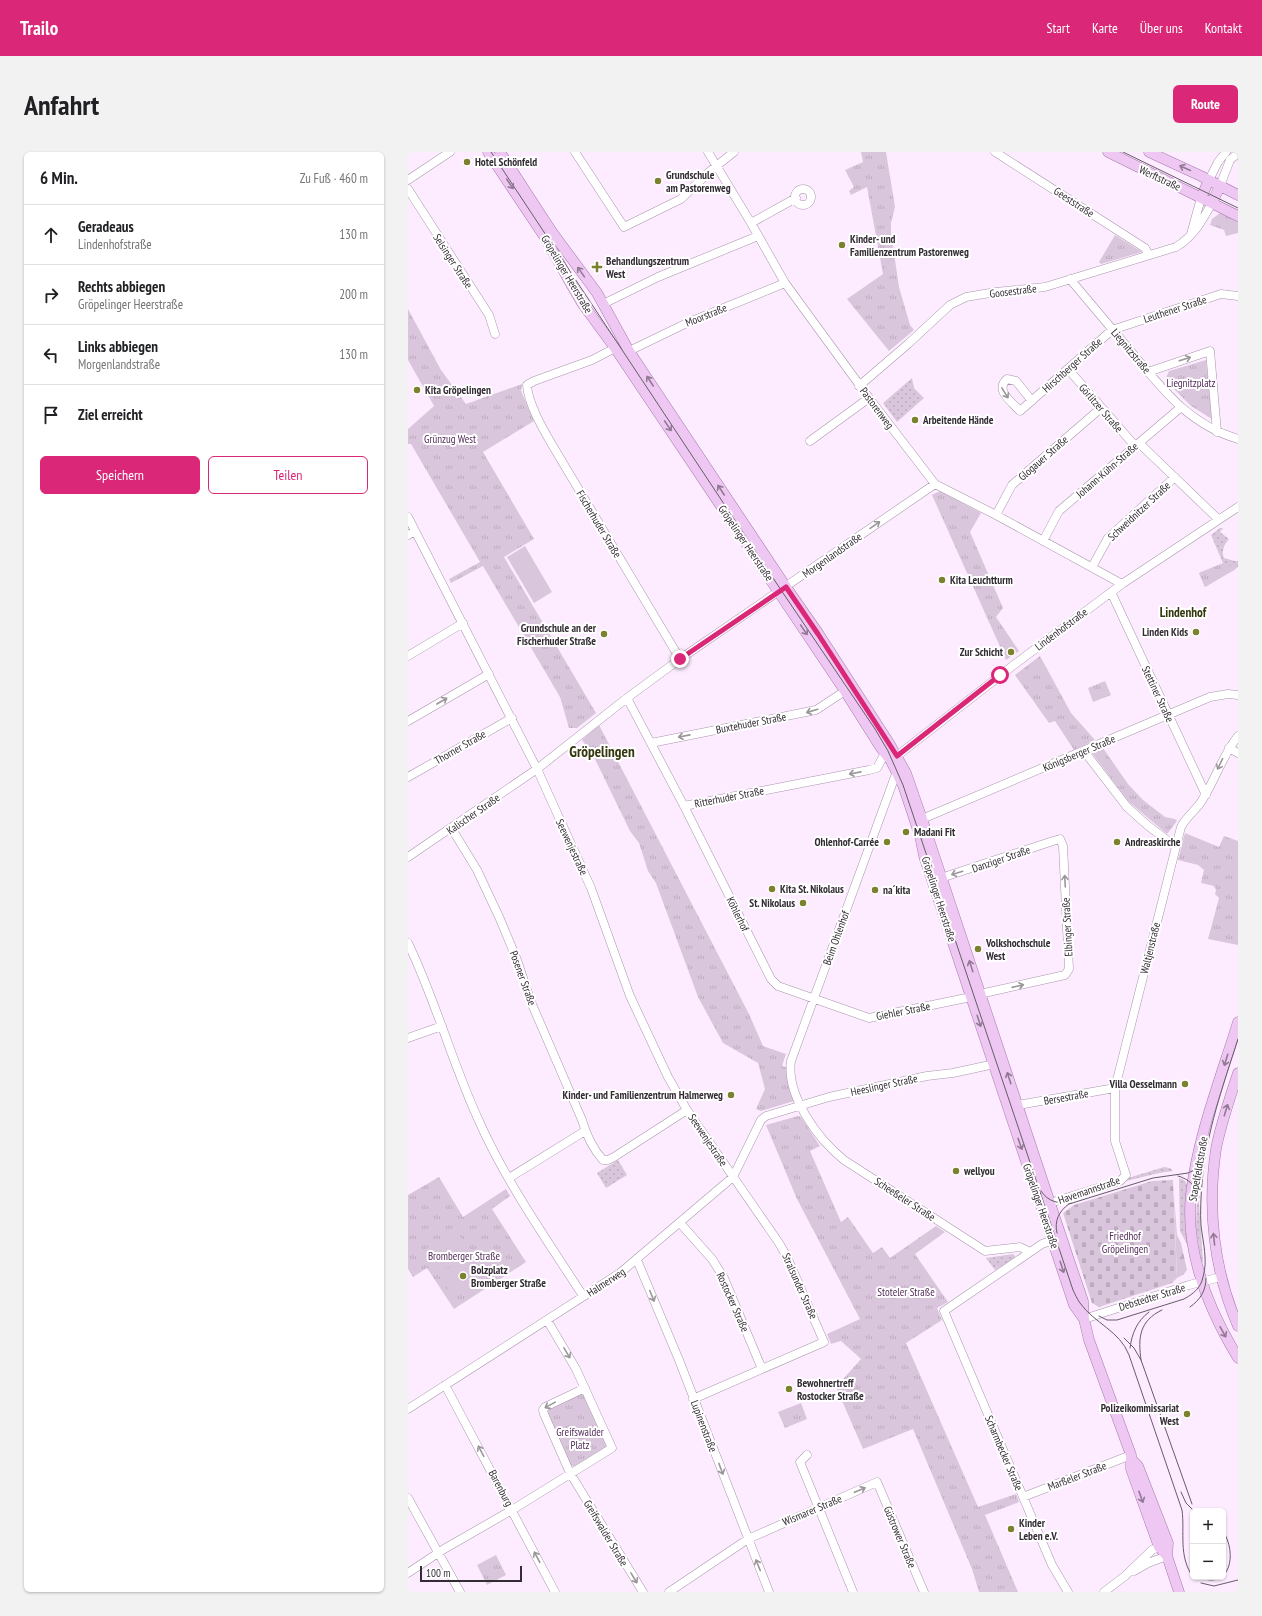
<!DOCTYPE html>
<html lang="de">
<head>
<meta charset="utf-8">
<style>
  :root { --surface:#fff; --page:#f2f2f2; --text:#202124; --muted:#757577; --line:#e0e0e0; --accent:#db2777 }
  body { margin:0; font-family:"PT Sans Narrow",sans-serif; background:var(--page); color:var(--text) }
  .controls { position:absolute; right:12px; bottom:12px; display:grid; overflow:hidden; border-radius:6px; box-shadow:0 1px 3px #0004 }
  .controls button { width:36px; height:36px; display:grid; place-items:center; padding:0; border:0; border-bottom:1px solid var(--line); background:var(--surface); color:var(--text); font:20px sans-serif }
  .scale { position:absolute; left:12px; bottom:10px; width:102px; box-sizing:border-box; padding-left:4px; border:2px solid #342c35; border-top:0; font-size:11px; line-height:14px; white-space:nowrap; color:#342c35; -webkit-text-stroke:3px #fff; paint-order:stroke }
  .stop { position:absolute; width:12px; height:12px; margin:-9px; border:3px solid #db2777; border-radius:50%; background:#fff }
  .stop.end { background:#db2777; border-color:#fff; box-shadow:0 1px 4px #0008 }
  .list { margin:0; padding:0; list-style:none }
  h2 { display:flex; justify-content:space-between; align-items:center; height:52px; margin:0; padding:0 16px; font-size:17px }
  h2 small { font-size:13px; font-weight:400; color:var(--muted) }
  .list li { display:grid; grid-template-columns:26px 1fr auto; gap:12px; align-items:center; box-sizing:border-box; height:60px; padding:0 16px; border-top:1px solid var(--line) }
  .list b { display:block; font-size:15px; white-space:nowrap }
  .list p { margin:0; font-size:13px; white-space:nowrap; color:var(--muted) }
  .list em { font-size:13px; font-style:normal; color:var(--muted) }
  .actions { display:flex; gap:8px; padding:12px 16px }
  .actions a { flex:1; padding:9px 0; border:1px solid var(--accent); border-radius:6px; text-align:center; font-size:14px; color:var(--accent) }
  .actions .main { background:var(--accent); color:#fff }
  .icon { flex:none; width:22px; height:22px; fill:none; stroke:currentColor; stroke-width:2; stroke-linecap:round; stroke-linejoin:round }
  .map { position:relative; flex:none; width:830px; height:1440px; overflow:hidden; border-radius:6px }
  header { display:flex; align-items:center; gap:24px; box-sizing:border-box; height:56px; padding:0 20px; background:var(--accent); color:#fff }
  header strong { font-size:19px }
  nav { display:flex; gap:22px; margin-inline-start:auto; font-size:14px }
  .intro { display:flex; align-items:center; justify-content:space-between; box-sizing:border-box; height:96px; padding:0 24px }
  h1 { margin:0; font-size:28px }
  .button { padding:10px 18px; border-radius:6px; background:var(--accent); color:#fff; font-size:14px; font-weight:700 }
  main { display:flex; gap:24px; padding:0 24px }
  aside { flex:1; background:var(--surface); border-radius:6px; box-shadow:0 1px 3px #0004 }
  .map>svg:first-child { display:block }
</style>
</head>
<body>
<header>
<strong>Trailo</strong>
<nav><a>Start</a><a>Karte</a><a>Über uns</a><a>Kontakt</a></nav>
</header>
<div class="intro"><h1>Anfahrt</h1><a class="button">Route</a></div>
<main>
<aside>
<h2>6 Min.<small>Zu Fuß · 460 m</small></h2>
<ul class="list">
<li><svg class="icon" aria-label="ahead" viewBox="0 0 24 24"><path d="M12 20V5M6 11l6-6 6 6"/></svg><div><b>Geradeaus</b><p>Lindenhofstraße</p></div><em>130 m</em></li>
<li><svg class="icon" aria-label="right" viewBox="0 0 24 24"><path d="M7 20v-9h11M14 6l5 5-5 5"/></svg><div><b>Rechts abbiegen</b><p>Gröpelinger Heerstraße</p></div><em>200 m</em></li>
<li><svg class="icon" aria-label="left" viewBox="0 0 24 24"><path d="M17 20v-9H6M10 6l-5 5 5 5"/></svg><div><b>Links abbiegen</b><p>Morgenlandstraße</p></div><em>130 m</em></li>
<li><svg class="icon" aria-label="arrive" viewBox="0 0 24 24"><path d="M6 21V4h12l-3 4 3 4H6"/></svg><div><b>Ziel erreicht</b></div></li>
</ul>
<div class="actions"><a class="main">Speichern</a><a>Teilen</a></div>
</aside>
<div class="map">
<svg width="830" height="1440" viewBox="0 0 830 1440">
  <defs>
    <pattern id="grass-dots" width="8" height="8" patternUnits="userSpaceOnUse"><rect width="8" height="8" fill="#dac6dc"/><path d="M2 2h.1M6 6h.1" fill="none" stroke="#bcaabd" stroke-width="1.8" stroke-linecap="round"/></pattern>
    <pattern id="forest-firs" width="22" height="20" patternUnits="userSpaceOnUse"><rect width="22" height="20" fill="#dac6dc"/><path d="M5 1l3.5 6h-7zM16 11l3.5 6h-7z" fill="#bcaabd"/></pattern>
    <pattern id="cemetery-stones" width="16" height="16" patternUnits="userSpaceOnUse"><rect width="16" height="16" fill="#dac6dc"/><path d="M2 7V4a2 2 0 0 1 4 0v3zM10 15v-3a2 2 0 0 1 4 0v3z" fill="#bcaabd"/></pattern>
    <pattern id="park-tufts" width="24" height="20" patternUnits="userSpaceOnUse"><rect width="24" height="20" fill="#dac6dc"/><path d="M3 7l-1-3M5 7V3M7 7l1-3M15 17l-1-3M17 17v-4M19 17l1-3" fill="none" stroke="#bcaabd"/></pattern>
  </defs>
  <rect width="100%" height="100%" fill="#fdecff"/>
  <path fill="url(#grass-dots)" d="M504,226L506,236L516,246L489,270L475,251Z
    M812,376H815L812,380L821,387C816,393 813,399 816,406L827,409H830V415L797,435L791,421L815,411L803,383Z
    M210,1008L219,1023L198,1036L189,1021Z
    M756,1015L762,1016L765,1019L751,1021L718,1029L720,1026Z
    M771,1026L776,1028L779,1032L777,1071L780,1094L772,1079Z
    M789,1040L791,1051L795,1110H793L788,1074Z
    M605,1102L607,1104V1106L587,1118L578,1106Z"/>
  <path fill="url(#forest-firs)" d="M766,1042L769,1083L773,1091L779,1118L776,1122L769,1126Z"/>
  <path fill="url(#cemetery-stones)" d="M765,1028L769,1126L764,1131L691,1155L684,1151L655,1061L666,1053L744,1029Z"/>
  <path fill="url(#park-tufts)" d="M453,0H478L487,55L483,71V81L491,135L502,173L506,178L481,199L439,147L475,122L459,35L443,43L441,39L446,35L437,18L455,10Z
    M812,61L830,69V81L818,84L816,78L802,73L804,67Z
    M707,83L734,100L693,112L691,110Z
    M0,157L33,218L58,252L114,232L113,239L126,269L75,300L126,387L96,405L188,561L169,576H161L152,545L75,414L43,431L41,427L72,410L3,292H0V277L26,254L0,208Z
    M798,208L804,267L783,254L757,228L761,219Z
    M532,339L573,361L562,380L595,456L588,465L611,499L598,508L524,343Z
    M811,413H821L828,417L797,435L791,421Z
    M632,504L663,561L687,588L666,598L647,569L641,571L607,523Z
    M697,529L703,543L685,550L680,536Z
    M191,573L341,862L355,894L378,902L374,914L378,915L386,949L353,959L348,957L357,937L350,911L315,891L290,845L248,731L240,719L231,691L222,679L185,603L174,588Z
    M695,596L720,632L735,648L757,665L767,667L769,669L759,682L721,650L684,601Z
    M777,681L811,695L816,684L830,689V793L800,787L811,746L807,742L808,738L806,734L793,731L796,718L790,713L770,708Z
    M390,964L393,965L412,994L402,999L433,1070L440,1065L465,1101L474,1095L482,1106L528,1074L537,1080L507,1102L540,1150L529,1156L534,1168L498,1191L570,1355L608,1342L611,1350L577,1363L610,1440H571L564,1417L505,1277L455,1297L428,1235L453,1207L433,1189L423,1192L419,1182L452,1167L389,1047L358,973Z
    M31,1025L55,1065L98,1037L102,1044L84,1057L118,1110L46,1157L19,1116L5,1125L0,1117V1043Z
    M174,1241L177,1244L198,1290L199,1295L169,1314H163L138,1259Z
    M393,1251L399,1267L377,1276L370,1260Z
    M88,1403L98,1423L79,1433L69,1413Z"/>
  <path fill="#dac6dc" d="M117,394L144,440L126,451L99,405Z
    M48,1078L63,1101L47,1111L33,1087Z
    M32,1088L46,1112L31,1121L16,1098Z
    M64,1101L80,1125L46,1146L31,1123Z"/>
  <g fill="none" stroke-linecap="round" stroke-linejoin="round">
    <defs>
      <path id="minor" d="M167,0L216,75L273,47L301,20L326,0
        M300,0L343,71L377,131L461,246L527,332L588,363L714,432
        M587,0L737,96L741,103
        M0,28L42,0
        M801,28L810,10L818,0
        M812,34L822,8L830,1
        M0,37L81,163L87,182
        M387 45a8 8 0 1 1 16 0a8 8 0 1 1-16 0Z
        M343,71L388,46
        M783,82L793,46
        M662,127C683,152 704,177 725,202C756,239 782,273 830,287
        M195,152L250,125L350,84
        M207,196L184,208L126,229L119,233C120,252 136,279 146,296L272,507
        M221,199L279,171L377,131
        M660,217L727,294
        M740,220L802,199L809,280
        M451,234L500,192L542,153L558,145L588,140L637,135L768,95C786,84 794,69 804,51
        M624,249L608,229L599,227C586,238 604,250 612,259L704,178L813,142L830,144
        M402,289L461,246
        M731,291L810,367
        M588,363L604,333L693,256
        M0,365L129,617L183,736L222,844L260,925L279,958L371,1091L379,1105L416,1190L285,1247
        M0,383L7,379
        M635,389L651,359L772,256
        M684,415L700,386L767,325
        M703,440L798,643
        M0,504L55,471
        M219,546L276,654L363,827L370,834L461,866L563,845
        M0,569L81,522
        M243,591L408,558L437,539
        M821,596L830,601
        M676,599L719,655L739,673L768,695
        M485,607L607,512L714,432L830,355
        M489,619L383,909C378,944 410,987 436,1008L577,1099L612,1095L622,1100
        M0,625L104,566
        M276,654L461,618L469,616L477,601
        M514,667L802,545L820,542L830,543
        M44,677L69,718L92,767L109,808L123,850L174,968C178,982 185,997 195,1008H200L206,1005L279,958
        M0,705L129,617L219,546L272,507L527,332
        M533,726L645,689L652,687L655,694L661,817L657,823L572,842
        M0,791C28,849 44,911 71,969C98,1030 139,1088 175,1144
        M0,886L34,874
        M610,953L707,936
        M101,1026L177,979
        M642,1051L712,1029L718,1023L707,989V936L773,675C778,665 787,659 793,650C807,629 814,604 830,584
        M272,1071L304,1107L316,1126L354,1217
        M645,1088L634,1092L536,1159L644,1413L660,1440
        M229,1108L271,1208L361,1440
        M676,1167L781,1133L813,1125
        M37,1233L147,1440
        M177,1236L137,1255L135,1258L136,1262L162,1321L235,1440
        M0,1257L212,1121L325,1025L353,968L358,964L421,945L519,924L545,921L591,911
        M399,1303L392,1310L445,1440
        M615,1345L723,1303
        M0,1346L52,1440
        M726,1419L740,1411L759,1404
        M0,1421L36,1397L104,1358L204,1296L168,1217L139,1168
        M261,1440L340,1387L469,1330L516,1440
        M696,1440L717,1424L744,1398L755,1393"/>
      <path id="major" d="M80,0L138,87L163,132L174,151L207,196L437,539L473,596L483,609L495,633L512,684L516,704L666,1153L676,1167
        M92,0L144,80L189,141L221,199L378,435L410,481L481,591L498,621L514,667L661,1108L675,1149L676,1167L681,1188L723,1303V1317L751,1395L759,1404
        M700,0L830,64
        M741,0L793,24L830,43
        M793,46L801,28
        M804,51L812,34
        M830,870C813,925 789,986 783,1043C777,1100 801,1158 830,1206
        M830,921C822,946 813,971 808,997C799,1057 806,1119 830,1174
        M724,1308L730,1314L760,1391L759,1404L771,1440"/>
    </defs>
    <use href="#minor" stroke="#a895aa" stroke-width="9"/>
    <use href="#major" stroke="#a579ab" stroke-width="11"/>
    <use href="#minor" stroke="#fff" stroke-width="8"/>
    <use href="#major" stroke="#eec8f2" stroke-width="10"/>
    <path stroke="#665c68" stroke-width="1" d="M83,0L373,438L467,577L480,599L495,633L665,1138C667,1142 669,1147 672,1151C686,1171 712,1179 721,1203L774,1358C777,1381 770,1404 785,1425
      M715,0L830,56
      M770,1024C781,1027 788,1034 791,1045
      M633,1039C640,1050 651,1052 664,1051
      M649,1081C646,1069 651,1059 661,1052L745,1026L780,1021L790,1016L796,1009
      M782,1155C792,1148 798,1139 798,1126
      M691,1164L699,1168H709L776,1147C785,1142 793,1136 795,1125C800,1109 795,1090 793,1074C792,1060 793,1045 794,1031C798,981 815,934 830,887
      M716,1186L726,1196L733,1208L784,1352
      M722,1196C724,1181 729,1169 741,1160
      M733,1208C730,1186 731,1169 754,1158
      M773,1340L778,1351L786,1359
      M791,1425C822,1439 830,1402 815,1379
      M793,1431L806,1434L830,1428"/>
  </g>
  <defs><path id="oneway-shaft" d="M-6 0H5M1.5-3L5.5 0L1.5 3" fill="none" stroke-width="1.6" stroke-linecap="round" stroke-linejoin="round"/></defs>
  <g stroke="#917a94">
    <use href="#oneway-shaft" transform="translate(777 16) rotate(-156)"/>
    <use href="#oneway-shaft" transform="translate(102 32) rotate(56)"/>
    <use href="#oneway-shaft" transform="translate(173 120) rotate(-125)"/>
    <use href="#oneway-shaft" transform="translate(242 229) rotate(-123)"/>
    <use href="#oneway-shaft" transform="translate(260 274) rotate(56)"/>
    <use href="#oneway-shaft" transform="translate(313 338) rotate(-123)"/>
    <use href="#oneway-shaft" transform="translate(396 478) rotate(56)"/>
    <use href="#oneway-shaft" transform="translate(563 814) rotate(-108)"/>
    <use href="#oneway-shaft" transform="translate(571 869) rotate(72)"/>
    <use href="#oneway-shaft" transform="translate(818 908) rotate(107)"/>
    <use href="#oneway-shaft" transform="translate(601 926) rotate(-108)"/>
    <use href="#oneway-shaft" transform="translate(818 958) rotate(-73)"/>
    <use href="#oneway-shaft" transform="translate(612 992) rotate(71)"/>
    <use href="#oneway-shaft" transform="translate(806 1087) rotate(-96)"/>
    <use href="#oneway-shaft" transform="translate(654 1115) rotate(72)"/>
    <use href="#oneway-shaft" transform="translate(815 1180) rotate(61)"/>
    <use href="#oneway-shaft" transform="translate(733 1345) rotate(70)"/>
  </g>
  <g stroke="#9a969a">
    <use href="#oneway-shaft" transform="translate(777 207) rotate(-18)"/>
    <use href="#oneway-shaft" transform="translate(597 241) rotate(58)"/>
    <use href="#oneway-shaft" transform="translate(467 373) rotate(-35)"/>
    <use href="#oneway-shaft" transform="translate(34 549) rotate(-30)"/>
    <use href="#oneway-shaft" transform="translate(404 559) rotate(164)"/>
    <use href="#oneway-shaft" transform="translate(276 584) rotate(169)"/>
    <use href="#oneway-shaft" transform="translate(812 612) rotate(116)"/>
    <use href="#oneway-shaft" transform="translate(447 621) rotate(169)"/>
    <use href="#oneway-shaft" transform="translate(549 721) rotate(163)"/>
    <use href="#oneway-shaft" transform="translate(657 729) rotate(-93)"/>
    <use href="#oneway-shaft" transform="translate(610 834) rotate(-13)"/>
    <use href="#oneway-shaft" transform="translate(244 1144) rotate(68)"/>
    <use href="#oneway-shaft" transform="translate(159 1201) rotate(60)"/>
    <use href="#oneway-shaft" transform="translate(142 1253) rotate(151)"/>
    <use href="#oneway-shaft" transform="translate(73 1299) rotate(-118)"/>
    <use href="#oneway-shaft" transform="translate(313 1317) rotate(69)"/>
    <use href="#oneway-shaft" transform="translate(452 1338) rotate(-23)"/>
    <use href="#oneway-shaft" transform="translate(129 1405) rotate(-118)"/>
    <use href="#oneway-shaft" transform="translate(350 1413) rotate(-112)"/>
    <use href="#oneway-shaft" transform="translate(226 1426) rotate(59)"/>
  </g>
  <g fill="none" stroke-linecap="round" stroke-linejoin="round">
    <path stroke="#db2777" stroke-width="5" d="M272,507L378,435L410,482L489,604L592,523"/>
  </g>
  <g fill="#7b812c" stroke="#fff" stroke-width="1.5">
    <circle cx="59" cy="10" r="4"/>
    <circle cx="250" cy="29" r="4"/>
    <circle cx="434" cy="93" r="4"/>
    <path d="M187 109h4v4h4v4h-4v4h-4v-4h-4v-4h4z"/>
    <circle cx="9" cy="238" r="4"/>
    <circle cx="507" cy="268" r="4"/>
    <circle cx="534" cy="428" r="4"/>
    <circle cx="788" cy="480" r="4"/>
    <circle cx="196" cy="482" r="4"/>
    <circle cx="603" cy="500" r="4"/>
    <circle cx="498" cy="680" r="4"/>
    <circle cx="479" cy="690" r="4"/>
    <circle cx="709" cy="690" r="4"/>
    <circle cx="364" cy="737" r="4"/>
    <circle cx="467" cy="738" r="4"/>
    <circle cx="395" cy="751" r="4"/>
    <circle cx="570" cy="797" r="4"/>
    <circle cx="777" cy="932" r="4"/>
    <circle cx="323" cy="943" r="4"/>
    <circle cx="548" cy="1019" r="4"/>
    <circle cx="55" cy="1124" r="4"/>
    <circle cx="381" cy="1237" r="4"/>
    <circle cx="779" cy="1262" r="4"/>
    <circle cx="603" cy="1377" r="4"/>
  </g>
  <g text-anchor="middle" dominant-baseline="central" stroke-width="4" stroke-linejoin="round" paint-order="stroke">
    <g font-size="11" font-weight="bold" fill="#342c35" stroke="#fff" text-anchor="start">
      <text x="67" y="10">Hotel Schönfeld</text>
      <text x="258" y="23">Grundschule<tspan x="258" dy="13">am Pastorenweg</tspan></text>
      <text x="442" y="87">Kinder- und<tspan x="442" dy="13">Familienzentrum Pastorenweg</tspan></text>
      <text x="198" y="109">Behandlungszentrum<tspan x="198" dy="13">West</tspan></text>
      <text x="17" y="238">Kita Gröpelingen</text>
      <text x="515" y="268">Arbeitende Hände</text>
      <text x="542" y="428">Kita Leuchtturm</text>
      <text x="188" y="476" text-anchor="end">Grundschule an der<tspan x="188" dy="13">Fischerhuder Straße</tspan></text>
      <text x="780" y="480" text-anchor="end">Linden Kids</text>
      <text x="595" y="500" text-anchor="end">Zur Schicht</text>
      <text x="506" y="680">Madani Fit</text>
      <text x="471" y="690" text-anchor="end">Ohlenhof-Carrée</text>
      <text x="717" y="690">Andreaskirche</text>
      <text x="372" y="737">Kita St. Nikolaus</text>
      <text x="475" y="738">na´kita</text>
      <text x="387" y="751" text-anchor="end">St. Nikolaus</text>
      <text x="578" y="791">Volkshochschule<tspan x="578" dy="13">West</tspan></text>
      <text x="769" y="932" text-anchor="end">Villa Oesselmann</text>
      <text x="315" y="943" text-anchor="end">Kinder- und Familienzentrum Halmerweg</text>
      <text x="556" y="1019">wellyou</text>
      <text x="63" y="1118">Bolzplatz<tspan x="63" dy="13">Bromberger Straße</tspan></text>
      <text x="389" y="1231">Bewohnertreff<tspan x="389" dy="13">Rostocker Straße</tspan></text>
      <text x="771" y="1256" text-anchor="end">Polizeikommissariat<tspan x="771" dy="13">West</tspan></text>
      <text x="611" y="1371">Kinder<tspan x="611" dy="13">Leben e.V.</tspan></text>
    </g>
    <g font-size="11" fill="#342c35" stroke="#fff">
      <text transform="translate(752 26) rotate(25)">Werftstraße</text>
      <text transform="translate(666 50) rotate(33)">Geeststraße</text>
      <text transform="translate(45 109) rotate(57)">Selsinger Straße</text>
      <text transform="translate(159 122) rotate(59)">Gröpelinger Heerstraße</text>
      <text transform="translate(605 139) rotate(-7)">Goosestraße</text>
      <text transform="translate(767 157) rotate(-18)">Leuthener Straße</text>
      <text transform="translate(298 163) rotate(-22)">Moorstraße</text>
      <text transform="translate(723 199) rotate(50)">Liegnitzstraße</text>
      <text transform="translate(664 213) rotate(-42)">Hirschberger Straße</text>
      <text transform="translate(469 256) rotate(53)">Pastorenweg</text>
      <text transform="translate(693 256) rotate(49)">Görlitzer Straße</text>
      <text transform="translate(635 306) rotate(-41)">Glogauer Straße</text>
      <text transform="translate(699 318) rotate(-41)">Johann-Kühn-Straße</text>
      <text transform="translate(731 359) rotate(-43)">Schweidnitzer Straße</text>
      <text transform="translate(191 372) rotate(59)">Fischerhuder Straße</text>
      <text transform="translate(338 391) rotate(56)">Gröpelinger Heerstraße</text>
      <text transform="translate(424 403) rotate(-35)">Morgenlandstraße</text>
      <text transform="translate(653 477) rotate(-37)">Lindenhofstraße</text>
      <text transform="translate(750 542) rotate(65)">Stettiner Straße</text>
      <text transform="translate(343 571) rotate(-11)">Buxtehuder Straße</text>
      <text transform="translate(52 595) rotate(-30)">Thorner Straße</text>
      <text transform="translate(671 601) rotate(-23)">Königsberger Straße</text>
      <text transform="translate(321 645) rotate(-11)">Ritterhuder Straße</text>
      <text transform="translate(65 662) rotate(-35)">Kalischer Straße</text>
      <text transform="translate(164 695) rotate(65)">Seewenjestraße</text>
      <text transform="translate(593 707) rotate(-19)">Danziger Straße</text>
      <text transform="translate(531 747) rotate(72)">Gröpelinger Heerstraße</text>
      <text transform="translate(330 762) rotate(64)">Köhlerhof</text>
      <text transform="translate(659 775) rotate(-93)">Elbinger Straße</text>
      <text transform="translate(428 786) rotate(-70)">Beim Ohlenhof</text>
      <text transform="translate(742 796) rotate(-76)">Waltjenstraße</text>
      <text transform="translate(115 826) rotate(70)">Posener Straße</text>
      <text transform="translate(495 859) rotate(-11)">Giehler Straße</text>
      <text transform="translate(476 933) rotate(-12)">Heeslinger Straße</text>
      <text transform="translate(658 945) rotate(-10)">Bersestraße</text>
      <text transform="translate(300 988) rotate(56)">Seewenjestraße</text>
      <text transform="translate(790 1017) rotate(-80)">Stapelfeldtstraße</text>
      <text transform="translate(681 1038) rotate(-19)">Havemannstraße</text>
      <text transform="translate(497 1047) rotate(33)">Scheeßeler Straße</text>
      <text transform="translate(633 1054) rotate(71)">Gröpelinger Heerstraße</text>
      <text transform="translate(198 1130) rotate(-33)">Halmerweg</text>
      <text transform="translate(392 1134) rotate(66)">Stralsunder Straße</text>
      <text transform="translate(744 1145) rotate(-17)">Debstedter Straße</text>
      <text transform="translate(325 1150) rotate(66)">Rostocker Straße</text>
      <text transform="translate(296 1274) rotate(69)">Lupinenstraße</text>
      <text transform="translate(596 1301) rotate(67)">Scharmbecker Straße</text>
      <text transform="translate(669 1324) rotate(-21)">Marßeler Straße</text>
      <text transform="translate(93 1336) rotate(62)">Barenburg</text>
      <text transform="translate(404 1358) rotate(-23)">Wismarer Straße</text>
      <text transform="translate(198 1381) rotate(59)">Greifswalder Straße</text>
      <text transform="translate(492 1385) rotate(67)">Güstrower Straße</text>
    </g>
    <g font-size="11" fill="#542d5a" stroke="#fff">
      <text x="783" y="231">Liegnitzplatz</text>
      <text x="42" y="287">Grünzug West</text>
      <text x="717" y="1084">Friedhof<tspan x="717" dy="13">Gröpelingen</tspan></text>
      <text x="56" y="1104">Bromberger Straße</text>
      <text x="498" y="1140">Stoteler Straße</text>
      <text x="172" y="1280">Greifswalder<tspan x="172" dy="13">Platz</tspan></text>
    </g>
    <g font-size="13" font-weight="bold" fill="#34360d" stroke="#fff">
      <text x="775" y="460">Lindenhof</text>
    </g>
    <g font-size="15" font-weight="bold" fill="#34360d" stroke="#fff">
      <text x="194" y="599">Gröpelingen</text>
    </g>
  </g>
</svg>
<div class="controls">
<button>+</button>
<button>−</button>
</div>
<div class="scale">100 m</div>
<div class="stop" style="left:592px;top:523px"></div>
<div class="stop end" style="left:272px;top:507px"></div>
</div>
</main>
</body>
</html>
